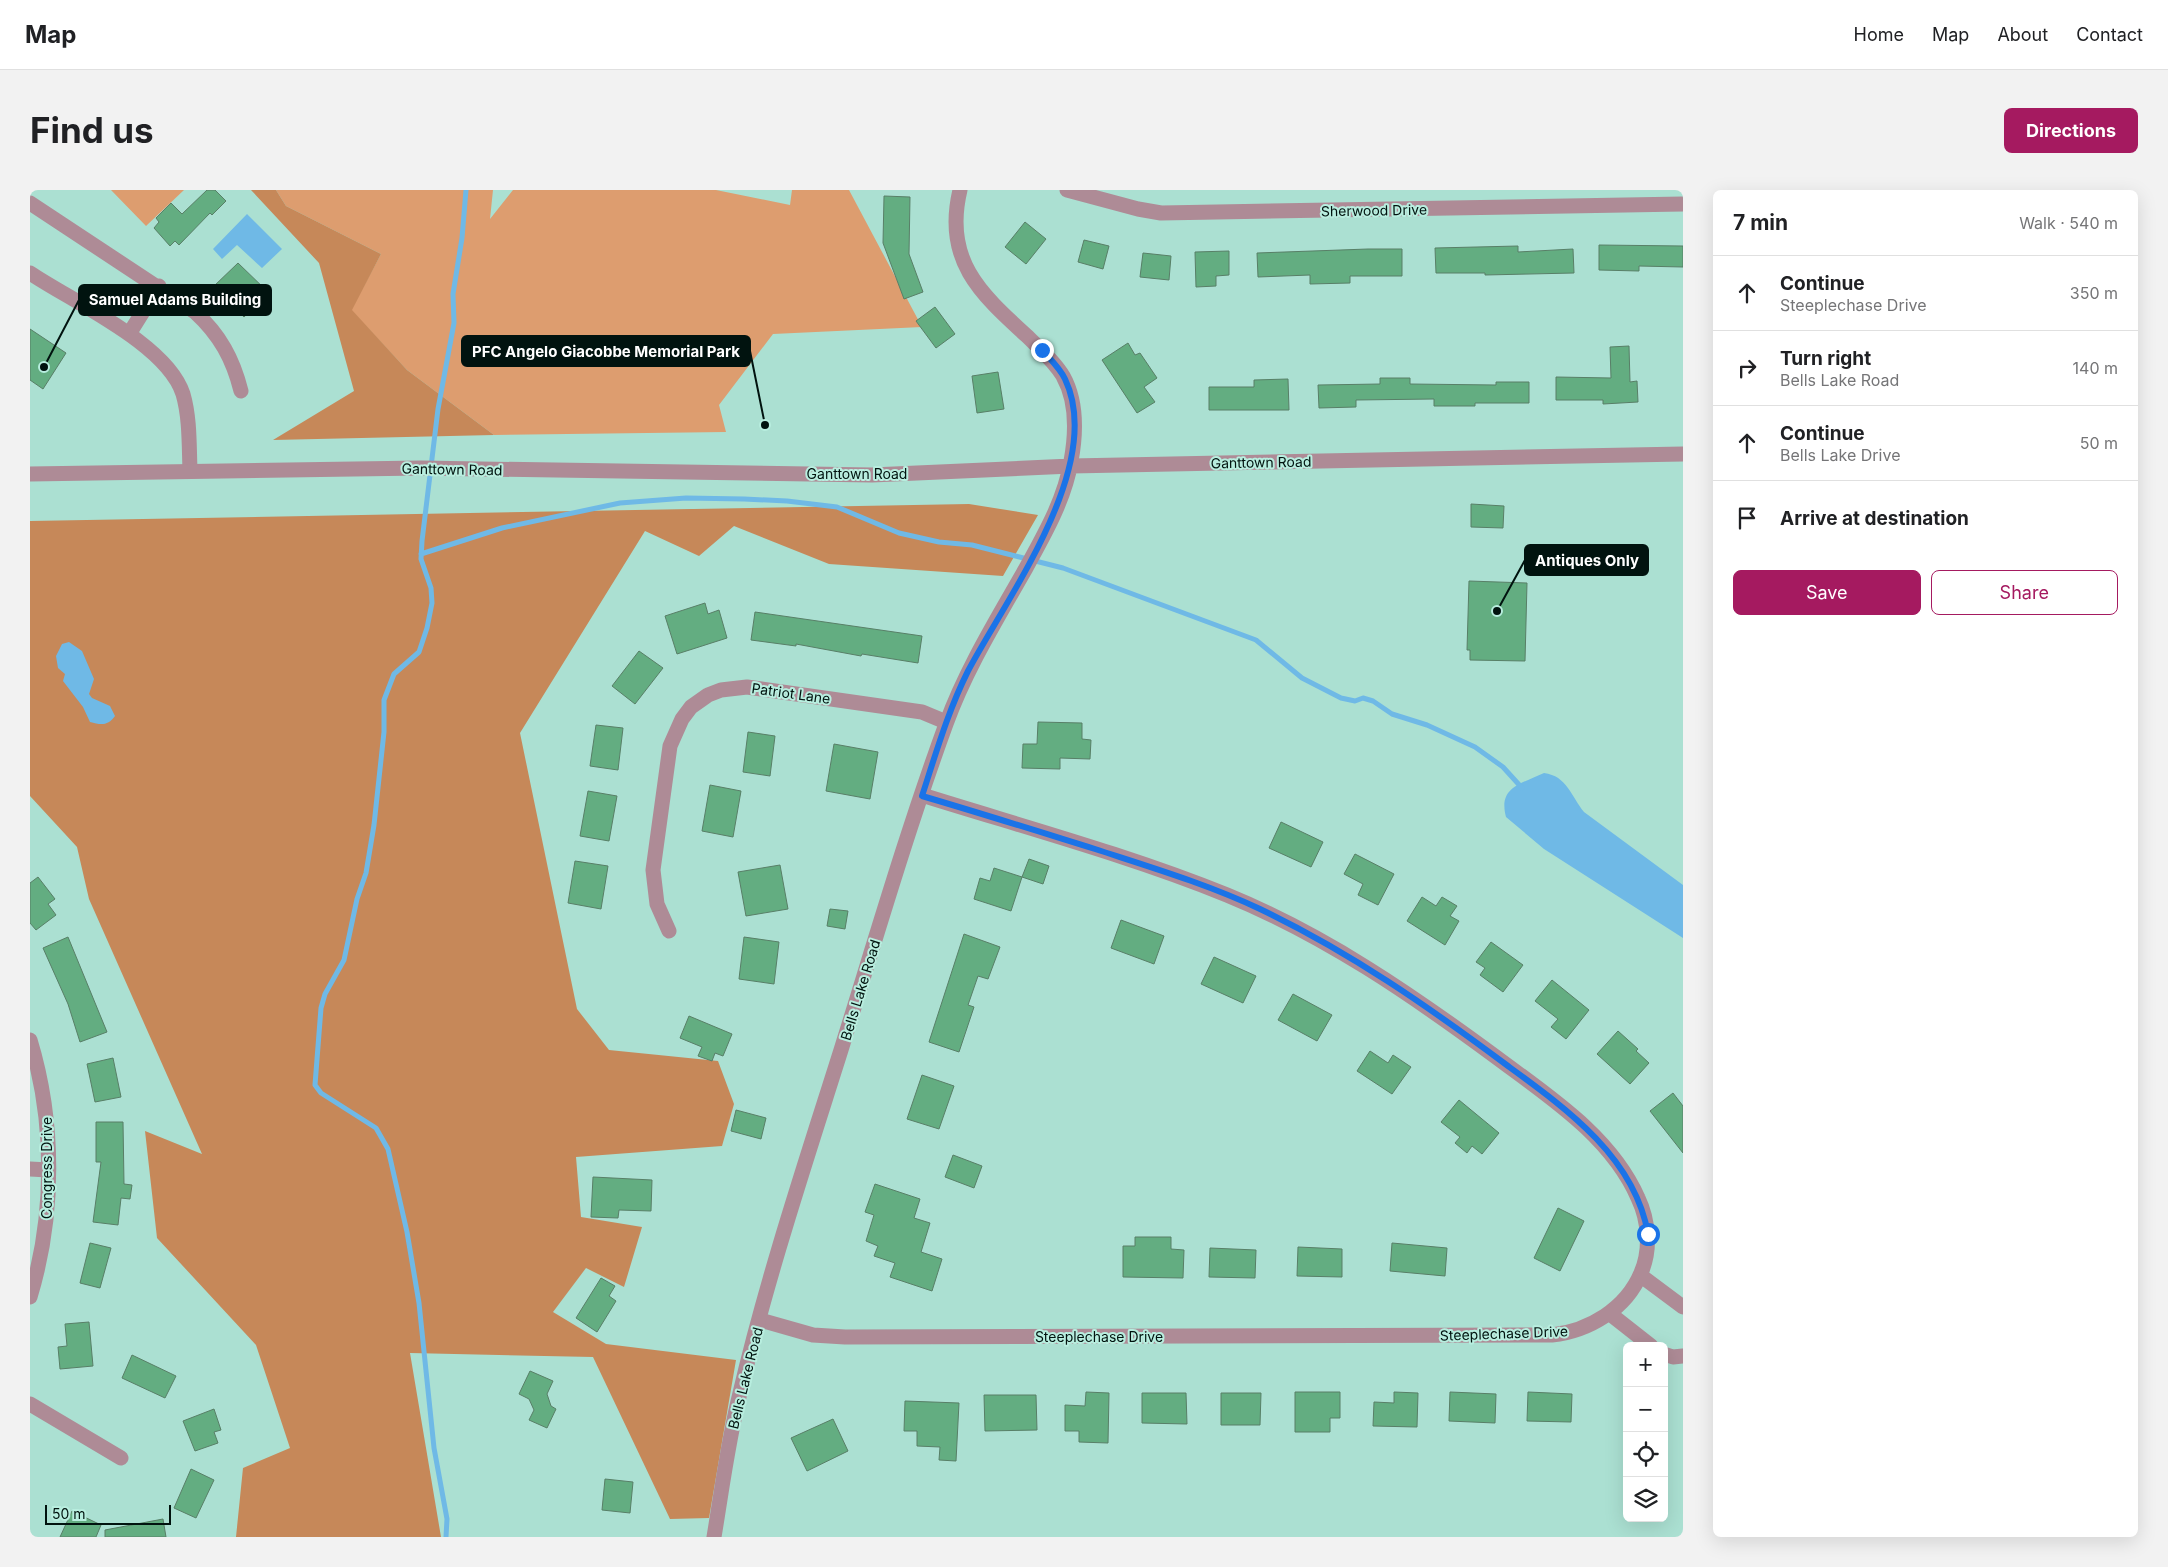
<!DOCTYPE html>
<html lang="en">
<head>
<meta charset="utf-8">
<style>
  :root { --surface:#fff; --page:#f2f2f2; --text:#202124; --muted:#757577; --line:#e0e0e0; --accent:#a51a60 }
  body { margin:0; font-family:Inter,sans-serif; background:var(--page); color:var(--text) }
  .controls { position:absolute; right:15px; bottom:15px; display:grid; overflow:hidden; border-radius:8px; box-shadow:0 5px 20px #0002 }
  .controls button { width:45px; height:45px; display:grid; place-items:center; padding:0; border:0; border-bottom:1px solid var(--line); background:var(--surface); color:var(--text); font:25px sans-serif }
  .scale { position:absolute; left:15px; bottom:12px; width:126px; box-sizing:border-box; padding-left:5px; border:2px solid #01130f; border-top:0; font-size:14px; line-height:18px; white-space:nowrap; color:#01130f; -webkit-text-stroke:4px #b8eedf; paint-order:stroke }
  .stop { position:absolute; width:15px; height:15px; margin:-11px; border:4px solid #1a73e8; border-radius:50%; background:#fff }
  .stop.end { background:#1a73e8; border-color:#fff; box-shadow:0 1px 5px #0008 }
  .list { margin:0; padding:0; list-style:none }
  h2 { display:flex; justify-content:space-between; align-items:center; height:65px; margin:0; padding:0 20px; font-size:21px }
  h2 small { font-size:16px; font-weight:400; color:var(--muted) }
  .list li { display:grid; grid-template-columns:32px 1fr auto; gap:15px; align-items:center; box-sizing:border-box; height:75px; padding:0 20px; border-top:1px solid var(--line) }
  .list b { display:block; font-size:19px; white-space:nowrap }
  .list p { margin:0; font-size:16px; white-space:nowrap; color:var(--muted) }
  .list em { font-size:16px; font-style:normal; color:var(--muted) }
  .actions { display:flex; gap:10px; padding:15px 20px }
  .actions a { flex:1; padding:11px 0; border:1px solid var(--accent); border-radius:8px; text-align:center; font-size:18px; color:var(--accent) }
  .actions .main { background:var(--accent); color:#fff }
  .icon { flex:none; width:28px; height:28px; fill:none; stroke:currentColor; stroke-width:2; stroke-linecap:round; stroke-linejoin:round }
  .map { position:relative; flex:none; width:1653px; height:1347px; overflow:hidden; border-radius:8px }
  header { display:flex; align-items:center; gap:30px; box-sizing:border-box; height:70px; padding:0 25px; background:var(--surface); border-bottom:1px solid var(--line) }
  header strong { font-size:24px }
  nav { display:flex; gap:28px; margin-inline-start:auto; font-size:18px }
  .intro { display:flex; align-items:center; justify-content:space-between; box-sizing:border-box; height:120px; padding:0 30px }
  h1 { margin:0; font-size:35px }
  .button { padding:12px 22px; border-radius:8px; background:var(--accent); color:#fff; font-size:18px; font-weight:700 }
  main { display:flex; gap:30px; padding:0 30px }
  aside { flex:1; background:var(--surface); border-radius:8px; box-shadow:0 5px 20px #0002 }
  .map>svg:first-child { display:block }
</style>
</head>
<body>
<header>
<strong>Map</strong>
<nav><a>Home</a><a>Map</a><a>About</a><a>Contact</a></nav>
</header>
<div class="intro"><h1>Find us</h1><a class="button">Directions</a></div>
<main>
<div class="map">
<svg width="1653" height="1347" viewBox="0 0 1653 1347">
  <rect width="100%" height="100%" fill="#abe0d2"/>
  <path fill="#dd9d6f" d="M81,0H154L116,36Z
    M246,0H463L460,29L483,0H686L760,15L762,0H819L892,137L743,144L689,215L696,242L464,245L377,180L321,120L351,64L256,16Z"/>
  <path fill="#c68859" d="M221,0H246L256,16L351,64L322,120L377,180L464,245L243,250L324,201L289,73Z
    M939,314L1008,325L973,386L799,374L704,336L669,366L615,341L490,543L547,819L579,860L688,871L704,914L692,956L546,967L551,1027L612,1037L594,1097L556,1078L523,1122L576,1154L706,1170L679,1328L640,1329L563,1167L380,1163L411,1347H206L213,1278L260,1258L226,1155L127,1048L115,941L172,964L59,709L47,657L0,606V331Z"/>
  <path fill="#6fb9e6" d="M217,24L252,59L232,78L207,55L192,69L183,59Z
    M39,452L52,461L64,489L59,504L62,508L80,516L85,526C78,536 71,535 60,532L53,517L33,491L35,484L28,478L26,466L32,454Z
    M1514,583C1537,586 1541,606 1554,622L1653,695V748L1514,659L1476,627C1468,597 1491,594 1514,583Z"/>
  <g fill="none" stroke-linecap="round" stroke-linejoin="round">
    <path stroke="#6fb9e6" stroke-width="5" d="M391,364L472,338L590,313L656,308L714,309L757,311L807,317L869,343L909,352L942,355L1033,378L1226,450L1272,488L1311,508L1325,511L1333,508L1343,511L1362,524L1397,535L1445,557L1473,577L1492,598
      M416,1347L417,1329L404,1258L389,1113L377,1042L358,959L346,938L291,903L285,895L291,818L295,804L314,770L327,709L336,683L344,635L354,542V510L364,484L389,462L397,438L402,413L401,398L391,369L392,351L408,219L424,133L423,104L432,48L436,0"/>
  </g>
  <path fill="#63ad81" stroke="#587f67" d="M177,0H185L196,11L182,25L180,23L149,55L145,51L140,56L124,38L129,32L126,28L141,13L152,24Z
    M854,6L880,7L879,64L893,102L874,109L853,53Z
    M995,32L1016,49L996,74L975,57Z
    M1054,50L1079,56L1073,79L1048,72Z
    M1569,55L1653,56V77L1609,76V81L1569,80Z
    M1488,56V62L1543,59L1544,83L1455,85V83H1406L1405,58Z
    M1338,59H1372V86H1320V93L1280,94V85L1228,87L1227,63Z
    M1199,61V85L1186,86V96L1166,97L1165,62Z
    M1113,63L1141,66L1139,90L1110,87Z
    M208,73L239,103L214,127L183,97Z
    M905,117L925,144L906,158L886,131Z
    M0,139L36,163L13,199L0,190Z
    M1098,153L1105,165L1110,163L1127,188L1114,197L1125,212L1107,223L1072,170Z
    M1599,156L1600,192L1607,191L1608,212L1573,214V210H1526V187L1581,188L1580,157Z
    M968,182L974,219L947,223L942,186Z
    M1350,188H1380V194L1466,195V192H1499V213H1445V216H1404V209L1326,210V217L1289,218L1288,195L1350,194Z
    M1258,189L1259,220H1179V197H1224V190Z
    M1441,314L1474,316L1473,338L1441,337Z
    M1439,391L1497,393L1495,471L1440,470V460H1437Z
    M675,413L678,424L689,420L697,448L647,464L635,426Z
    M725,422L892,446L888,473L832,464L831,466L766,454V456L721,450Z
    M609,461L633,478L605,514L582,496Z
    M1008,532L1052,533V549L1061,550L1060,569L1030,568V579L992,578L993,554H1007Z
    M566,535L593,538L588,580L560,576Z
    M718,542L745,546L740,586L713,582Z
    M804,554L848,562L840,609L796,601Z
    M680,595L711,601L703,647L672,641Z
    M558,601L587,606L579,651L550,646Z
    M1251,632L1293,652L1281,677L1239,658Z
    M1325,664L1364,684L1348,715L1328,705L1333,694L1314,684Z
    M999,669L1019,676L1013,694L992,687Z
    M545,671L578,676L571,719L538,713Z
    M750,675L758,719L716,726L708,682Z
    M964,678L992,687L981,721L944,709L950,688L960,691Z
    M8,687L25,709L18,714L26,725L6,740L0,733V693Z
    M1392,707L1406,716L1412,707L1427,716L1420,726L1429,731L1415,755L1377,731Z
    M800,719L818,721L815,739L797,736Z
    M1091,730L1134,746L1124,774L1081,758Z
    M934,744L970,757L958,789L948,786L938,815L944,817L929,862L899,852Z
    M38,747L77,842L50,852L38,814L13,758Z
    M714,747L749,752L744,794L709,789Z
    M1461,752L1493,775L1473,802L1450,785L1455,778L1446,772Z
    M1184,767L1226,786L1213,813L1171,794Z
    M1522,790L1559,820L1536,849L1521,837L1528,829L1505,811Z
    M1263,804L1302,825L1287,851L1248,830Z
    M659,826L702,844L693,866L685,863L682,871L668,866L672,857L650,848Z
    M1588,841L1608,859L1606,861L1619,873L1600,894L1567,864Z
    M1340,861L1358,873L1363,865L1381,877L1362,904L1327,881Z
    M83,868L91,907L65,912L57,874Z
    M892,885L924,896L909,939L877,929Z
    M1643,903L1653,916V963L1620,921Z
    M1429,910L1469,943L1452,964L1442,956L1437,963L1425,953L1430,947L1411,932Z
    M706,920L736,928L731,949L701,941Z
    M66,932H93L94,994L102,995L100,1009L91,1008L88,1035L63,1032L71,972H66Z
    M923,965L952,976L944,998L915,987Z
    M563,987L622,990L621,1021L589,1020L588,1028L561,1027Z
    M845,994L890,1009L884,1028L900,1033L891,1062L912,1069L902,1101L860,1087L865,1073L844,1066L848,1056L836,1051L844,1025L835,1022Z
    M1528,1018L1554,1031L1530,1081L1504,1068Z
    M1105,1047H1141V1059L1154,1060L1153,1088L1093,1087V1056H1105Z
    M60,1053L81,1058L70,1098L50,1093Z
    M1362,1053L1417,1058L1415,1086L1360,1081Z
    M1268,1057L1312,1059V1087L1267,1086Z
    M1180,1058L1226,1060L1225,1088L1179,1087Z
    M571,1088L585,1096L579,1106L586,1111L567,1142L546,1128Z
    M59,1132L63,1176L30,1179L28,1157L37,1156L35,1134Z
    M102,1165L146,1186L135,1208L92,1188Z
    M500,1181L523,1191L517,1204L521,1216L526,1219L517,1238L499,1230L504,1220L499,1209L489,1204Z
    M1056,1202L1079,1203L1078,1253L1049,1252V1241H1035V1215L1055,1216Z
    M1265,1202H1310V1228H1300V1242H1265Z
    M1364,1202L1388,1203L1387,1237L1343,1236L1344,1212L1364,1213Z
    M1420,1202L1466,1204L1465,1233L1419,1231Z
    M1498,1202L1542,1204L1541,1232L1497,1231Z
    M1112,1203H1156L1157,1234L1112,1233Z
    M1191,1203H1231L1230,1235H1191Z
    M954,1205H1006L1007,1240L955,1241Z
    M875,1211L929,1213L926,1271L909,1270L910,1257L887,1256V1241H874Z
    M184,1219L191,1240L184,1242L188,1253L165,1261L153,1231Z
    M803,1229L818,1261L777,1281L761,1248Z
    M161,1279L184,1290L166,1328L144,1318Z
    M575,1289L603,1292L600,1323L572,1320Z
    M42,1321L71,1335L66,1347H30Z
    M133,1329L136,1347H75V1340Z"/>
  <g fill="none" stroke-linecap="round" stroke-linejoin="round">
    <path stroke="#ae8b96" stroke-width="15" d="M1037,0L1108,19L1131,23L1653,14
      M0,13L165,122C190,145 203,169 211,201
      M0,83C43,112 137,154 153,204C160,228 159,256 160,280
      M99,144L129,96
      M639,741L627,714L623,680L640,556L652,529L661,517L678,505L691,500L717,497L892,522L916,532
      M0,850C25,932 25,1025 0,1107
      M0,979L18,980
      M1610,1085L1653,1117
      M1579,1123L1621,1156
      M730,1130L783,1145L815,1147L1522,1145C1559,1141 1596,1119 1611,1083C1621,1060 1619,1031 1608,1008C1581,946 1518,906 1466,867C1382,805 1295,745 1197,705C1098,665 994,637 892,605
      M1634,1164L1643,1167L1653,1166
      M0,1214L91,1268"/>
    <path stroke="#ae8b96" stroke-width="15" d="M0,284L391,278L842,285L1041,276L1653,264
      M684,1347C692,1299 698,1251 710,1203C737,1088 775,974 811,860C845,751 877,641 916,534C936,479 967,429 996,378C1014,345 1035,309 1041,271C1046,244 1047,211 1033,186C1024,171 1011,160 999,148C951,104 913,71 930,0"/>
  </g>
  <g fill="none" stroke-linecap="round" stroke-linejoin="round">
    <path stroke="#1a73e8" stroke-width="6" d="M1012,160C1020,169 1030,178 1035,189C1076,275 977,407 938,481C918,521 906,563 892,606C950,623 1007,641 1065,659C1120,677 1177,694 1230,719C1320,762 1399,817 1478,876C1537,919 1605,968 1618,1044"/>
  </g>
  <g text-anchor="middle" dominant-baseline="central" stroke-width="4" stroke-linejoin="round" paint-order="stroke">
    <g font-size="14" fill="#01130f" stroke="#b8eedf">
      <text transform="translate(1344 20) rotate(-1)">Sherwood Drive</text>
      <text transform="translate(1231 272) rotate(-1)">Ganttown Road</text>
      <text transform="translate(422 279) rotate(1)">Ganttown Road</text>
      <text x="827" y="283">Ganttown Road</text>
      <text transform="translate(761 503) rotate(8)">Patriot Lane</text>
      <text transform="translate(830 800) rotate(-73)">Bells Lake Road</text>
      <text transform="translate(16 978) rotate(-90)">Congress Drive</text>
      <text transform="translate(1474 1143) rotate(-2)">Steeplechase Drive</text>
      <text x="1069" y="1146">Steeplechase Drive</text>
      <text transform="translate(715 1188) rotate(-76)">Bells Lake Road</text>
    </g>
  </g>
  <path fill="none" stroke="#01130f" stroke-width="2" d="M14 177L49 110M735 235L720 161M1467 421L1495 370"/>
  <g fill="#01130f" stroke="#b8eedf" stroke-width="2">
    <circle cx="14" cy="177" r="5"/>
    <circle cx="735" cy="235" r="5"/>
    <circle cx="1467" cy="421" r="5"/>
  </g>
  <g fill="#01130f" stroke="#01130f" stroke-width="2">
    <rect x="49" y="95" width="192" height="30" rx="5"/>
    <rect x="432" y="146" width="288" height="30" rx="5"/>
    <rect x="1495" y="355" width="123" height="30" rx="5"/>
  </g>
  <g font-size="15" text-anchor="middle" font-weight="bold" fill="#fff">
    <text x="145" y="115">Samuel Adams Building</text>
    <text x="576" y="167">PFC Angelo Giacobbe Memorial Park</text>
    <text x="1557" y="376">Antiques Only</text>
  </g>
</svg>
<div class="controls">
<button>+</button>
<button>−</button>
<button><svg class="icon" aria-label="locate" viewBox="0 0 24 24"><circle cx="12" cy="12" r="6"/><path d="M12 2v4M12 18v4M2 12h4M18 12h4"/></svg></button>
<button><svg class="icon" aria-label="layers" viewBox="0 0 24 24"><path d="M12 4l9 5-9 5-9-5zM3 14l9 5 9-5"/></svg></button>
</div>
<div class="scale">50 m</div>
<div class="stop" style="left:1618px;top:1044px"></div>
<div class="stop end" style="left:1012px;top:160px"></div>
</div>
<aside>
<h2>7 min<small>Walk · 540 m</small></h2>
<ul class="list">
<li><svg class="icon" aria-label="ahead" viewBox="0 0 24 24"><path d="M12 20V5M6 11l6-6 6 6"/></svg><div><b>Continue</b><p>Steeplechase Drive</p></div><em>350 m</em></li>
<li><svg class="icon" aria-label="right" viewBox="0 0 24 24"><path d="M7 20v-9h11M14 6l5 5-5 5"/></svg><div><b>Turn right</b><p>Bells Lake Road</p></div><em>140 m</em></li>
<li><svg class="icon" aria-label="ahead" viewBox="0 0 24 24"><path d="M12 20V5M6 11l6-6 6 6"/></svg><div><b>Continue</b><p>Bells Lake Drive</p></div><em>50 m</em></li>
<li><svg class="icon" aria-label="arrive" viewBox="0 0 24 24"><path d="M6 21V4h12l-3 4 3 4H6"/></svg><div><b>Arrive at destination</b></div></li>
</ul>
<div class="actions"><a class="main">Save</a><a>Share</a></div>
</aside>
</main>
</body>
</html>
